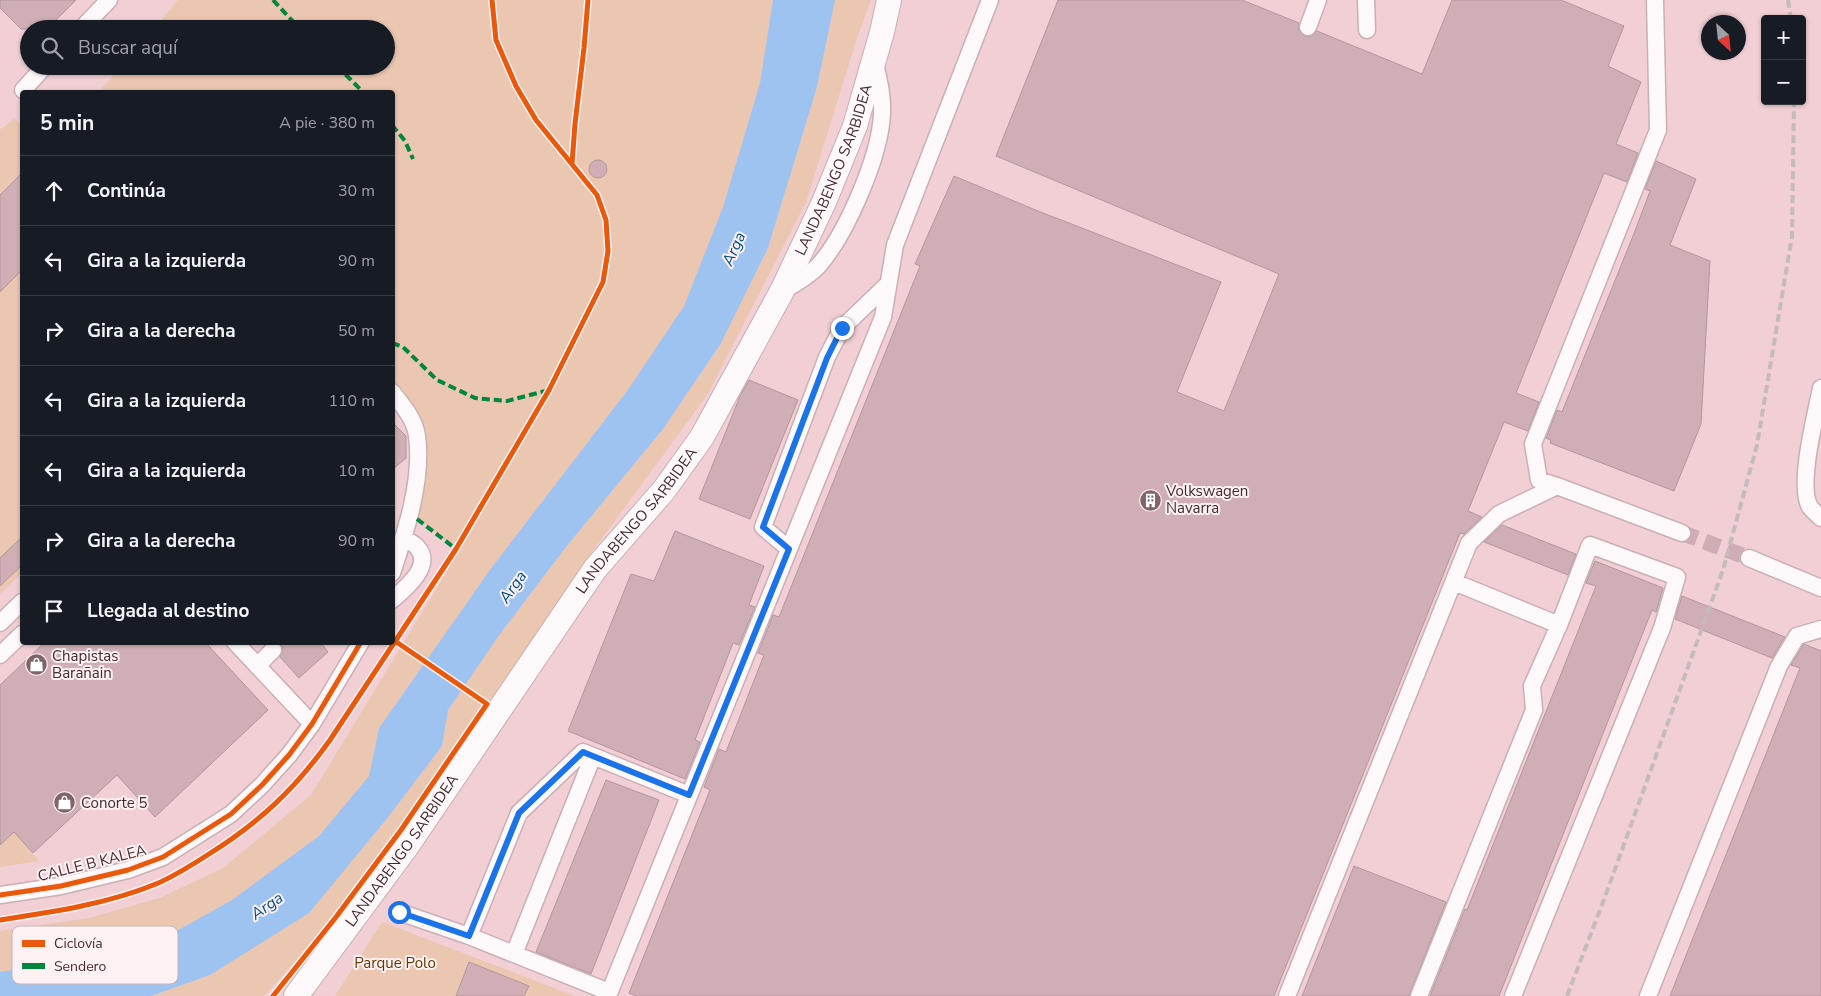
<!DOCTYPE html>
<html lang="es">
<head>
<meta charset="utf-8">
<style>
  :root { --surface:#171b24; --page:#20242c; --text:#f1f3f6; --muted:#9ea1a6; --line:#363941 }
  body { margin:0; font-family:"Nunito Sans",sans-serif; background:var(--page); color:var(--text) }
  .controls { position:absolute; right:15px; top:15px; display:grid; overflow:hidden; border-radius:5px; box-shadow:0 1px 4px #0004 }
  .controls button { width:45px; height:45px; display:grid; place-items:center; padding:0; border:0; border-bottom:1px solid var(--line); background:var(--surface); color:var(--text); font:25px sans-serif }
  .compass { position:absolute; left:1701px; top:15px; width:45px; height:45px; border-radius:50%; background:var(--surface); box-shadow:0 1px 4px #0004; rotate:153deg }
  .stop { position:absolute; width:15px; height:15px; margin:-11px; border:4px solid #1a73e8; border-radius:50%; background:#fff }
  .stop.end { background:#1a73e8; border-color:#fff; box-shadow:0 1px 5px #0008 }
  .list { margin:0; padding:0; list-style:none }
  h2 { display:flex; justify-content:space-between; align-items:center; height:65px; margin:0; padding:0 20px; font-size:21px }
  h2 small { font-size:16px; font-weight:400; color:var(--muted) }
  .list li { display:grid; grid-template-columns:32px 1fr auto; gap:15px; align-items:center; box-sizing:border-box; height:70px; padding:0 20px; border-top:1px solid var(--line) }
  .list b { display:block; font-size:19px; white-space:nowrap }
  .list em { font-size:16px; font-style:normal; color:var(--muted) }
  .icon { flex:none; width:28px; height:28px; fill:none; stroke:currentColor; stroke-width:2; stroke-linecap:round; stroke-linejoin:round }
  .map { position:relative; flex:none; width:1821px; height:996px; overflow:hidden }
  .search { position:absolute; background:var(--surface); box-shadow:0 1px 4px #0004; left:20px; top:20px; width:375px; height:55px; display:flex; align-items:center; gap:12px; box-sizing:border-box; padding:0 18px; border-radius:28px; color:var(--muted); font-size:19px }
  .panel { position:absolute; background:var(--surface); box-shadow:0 1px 4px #0004; left:20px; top:90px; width:375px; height:555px; border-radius:5px }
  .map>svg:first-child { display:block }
</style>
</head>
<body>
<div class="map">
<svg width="1821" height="996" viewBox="0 0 1821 996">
  <rect width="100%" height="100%" fill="#f1cfd5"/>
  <path fill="#ebc6b0" d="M178,0H773L760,83L723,207L684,306L627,391L492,567L379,728L369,776L319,836L232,900L146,948L0,972V931L89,918L160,898L223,868L311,795L477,522L451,545L417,519L426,454L425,427L393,381L392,92H99L121,66H386V29H154Z
    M835,0H871L858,35L806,202L708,394L592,552L451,757L336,917L264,996H151L210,975L389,816L442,746L448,710L500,634L566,547L663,429L720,345L768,248L817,87Z
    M14,118L22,126V573L0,594V128L2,129Z
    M14,832L39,861L0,867V845Z
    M382,922L575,996H335Z"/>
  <path fill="#9ec3f1" d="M773,0H835L817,87L768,248L720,345L663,429L566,547L500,634L448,710L442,746L389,816L309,913L210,975L151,996H0V972L146,948L232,900L319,836L369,776L379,728L492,567L627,391L684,306L723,207L760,83Z"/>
  <path fill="#cfafb5" stroke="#b1979c" d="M0,0H76L47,29H21L0,8Z
    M1058,0H1242L1299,23L1298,29L1304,36L1310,37L1317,31L1422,74L1452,0H1561L1624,26L1608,66L1641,82L1616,144L1638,153L1627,182L1604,173L1516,393L1539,402L1528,431L1504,422L1468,511L1482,517L1464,534L1460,533L1274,996H637L629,993L710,790L704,787L719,749L726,752L764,655L758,653L773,615L779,617L920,266L915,264L954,176L1038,211L1221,282L1177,392L1224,411L1279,274L996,156Z
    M589 169a9 9 0 1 1 18 0a9 9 0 1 1-18 0Z
    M1656,161L1696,179L1670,245L1710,261L1701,424L1674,491L1550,443L1551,440L1546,438L1557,410L1562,412L1635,231L1650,191L1645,189Z
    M22,173V270L0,292V195Z
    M749,380L798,400L750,519L699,499L740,396Z
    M392,422L406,436V458L392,470Z
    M1502,525L1576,554L1568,575L1484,542Z
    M675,531L764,566L749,605L755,607L739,645L733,643L695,740L700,742L685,779L568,731L631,574L654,581Z
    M22,537V565L0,586V558Z
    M1595,561L1663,588L1656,612L1652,610L1499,996H1430L1465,909L1467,910L1596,586L1586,583Z
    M1682,596L1785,637L1772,658L1675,619Z
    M45,642H205L268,710L155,817L117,775L33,853L14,832L0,845V685Z
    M279,642H320L328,652L299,678L280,657L283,648Z
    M1804,644L1821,651V996H1670L1800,668L1791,665Z
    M606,780L659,800L591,974L536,952Z
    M1354,866L1446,902L1409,996H1302Z
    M469,962L529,986L524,996H456Z"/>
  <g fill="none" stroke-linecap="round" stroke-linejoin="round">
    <path stroke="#ceaeb4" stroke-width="16" stroke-dasharray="16 8" stroke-linecap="butt" d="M1682,533L1749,558"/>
    <defs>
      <path id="minor" d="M1366,0L1367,30
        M1308,27L1318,0
        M81,29L109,0
        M23,90L45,66
        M782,291C795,284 809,276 819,265C847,233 880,156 882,114C883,96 879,78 874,61
        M1821,388C1816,414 1797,486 1810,507C1813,511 1818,515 1821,518
        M392,392C402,405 415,419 417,436C423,480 406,531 392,573
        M1557,486L1539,480L1533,444L1658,130L1655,0
        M789,549L763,527L827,357L842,328L888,284
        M1749,558L1821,588
        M1454,582L1559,625
        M392,600C406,588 434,565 417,547C414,543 408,541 403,539
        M0,623L22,602
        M235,642L312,724
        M0,655L22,634
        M257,666L273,650
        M0,895L61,886L128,870L163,857L231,814L262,785L289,755L312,724L361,642
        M399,912L469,936L609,992
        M469,936L519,813L583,752L689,795
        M514,954L593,756
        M608,996L883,317L895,245L990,0
        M1287,996L1469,543L1499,514L1557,486L1682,533
        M1419,996L1534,710L1532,686L1559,625L1590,545L1677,577L1662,628L1513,996
        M1648,996L1779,666L1797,636L1821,629"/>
      <g id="highway">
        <path id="s1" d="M296,996L407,846L595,569L664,490L702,437L782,291L824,202L855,126L882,32L889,0"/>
      </g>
    </defs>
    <use href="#minor" stroke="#caafb4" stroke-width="19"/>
    <use href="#highway" stroke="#caafb4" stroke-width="26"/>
    <use href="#minor" stroke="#fdf8f9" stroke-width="16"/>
    <use href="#highway" stroke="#fdf8f9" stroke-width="24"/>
    <path stroke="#c3bbbc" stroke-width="4" stroke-dasharray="8 4" stroke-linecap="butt" d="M1788,0L1791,19
      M1567,996L1605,897L1723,570L1757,445L1792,236L1794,101"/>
    <path stroke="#00873e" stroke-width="4" stroke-dasharray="8 4" stroke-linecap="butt" d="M273,0L300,29
      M337,66L363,92
      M392,125L405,141L413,159
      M392,343L403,347L437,380L475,398L507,401L549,390
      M417,519L456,549"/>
    <defs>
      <path id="cycleway" d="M572,164L575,124L584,48L588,0
        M0,895L61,886L128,870L163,857L231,814L262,785L289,755L312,724L361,642
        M0,920C53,912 107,904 156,884C175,876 192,865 209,854C260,822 295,789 330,740L456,549L549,390L603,282L608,251L606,220L597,195L536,120L516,86L496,40L492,0
        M273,996L336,917L401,830L487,704L395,641"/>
    </defs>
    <use href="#cycleway" stroke="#fef1f3" stroke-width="8"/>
    <use href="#cycleway" stroke="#e8590c" stroke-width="5"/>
  </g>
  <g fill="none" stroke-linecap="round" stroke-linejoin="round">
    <path stroke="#1a73e8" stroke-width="6" d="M399,912L469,936L519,813L583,752L689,795L789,549L763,527L827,358L842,328"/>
  </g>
  <defs>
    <symbol id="building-disc" viewBox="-11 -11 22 22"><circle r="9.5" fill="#806469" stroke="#fef1f3"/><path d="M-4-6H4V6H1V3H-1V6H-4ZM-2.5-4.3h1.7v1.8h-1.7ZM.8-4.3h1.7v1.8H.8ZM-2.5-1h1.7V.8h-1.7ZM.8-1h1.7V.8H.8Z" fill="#fff"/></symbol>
    <symbol id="shop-disc" viewBox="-11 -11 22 22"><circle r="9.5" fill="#806469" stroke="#fef1f3"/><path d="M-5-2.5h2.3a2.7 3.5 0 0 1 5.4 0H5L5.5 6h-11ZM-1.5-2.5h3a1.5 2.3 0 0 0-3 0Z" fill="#fff"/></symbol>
  </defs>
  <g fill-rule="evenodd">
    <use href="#building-disc" x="1138" y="488" width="25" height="25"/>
    <use href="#shop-disc" x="24" y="652" width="25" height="25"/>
    <use href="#shop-disc" x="52" y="790" width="25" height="25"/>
  </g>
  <g text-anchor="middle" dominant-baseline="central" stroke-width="4" stroke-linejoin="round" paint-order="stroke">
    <g font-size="15" fill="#432b2f" stroke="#fef1f3">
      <text stroke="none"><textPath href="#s1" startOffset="990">LANDABENGO SARBIDEA</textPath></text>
      <text stroke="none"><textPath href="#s1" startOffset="585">LANDABENGO SARBIDEA</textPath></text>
      <text stroke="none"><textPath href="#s1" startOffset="180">LANDABENGO SARBIDEA</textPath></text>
      <text transform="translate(92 863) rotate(-14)">CALLE B KALEA</text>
    </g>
    <g font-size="15" fill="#432b2f" stroke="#fef1f3" text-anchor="start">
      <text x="1166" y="491">Volkswagen<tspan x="1166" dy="17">Navarra</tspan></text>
      <text x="52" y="656">Chapistas<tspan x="52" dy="17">Barañain</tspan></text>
      <text x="81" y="803">Conorte 5</text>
    </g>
    <g font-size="15" fill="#623a00" stroke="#fef1f3">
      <text x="395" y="963">Parque Polo</text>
    </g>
    <g font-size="16" font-style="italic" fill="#00518a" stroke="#fef1f3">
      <text transform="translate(734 249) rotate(-66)">Arga</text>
      <text transform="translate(513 587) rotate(-55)">Arga</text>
      <text transform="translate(267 906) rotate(-35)">Arga</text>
    </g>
  </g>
  <rect x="12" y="926" width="166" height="58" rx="8" fill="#fef1f3" stroke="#c6b6b8" stroke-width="1"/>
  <rect x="22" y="940" width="23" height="7" fill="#e8590c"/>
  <rect x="22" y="963" width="23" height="6" fill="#00873e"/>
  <g font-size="14" fill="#432b2f">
    <text x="54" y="948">Ciclovía</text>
    <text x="54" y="971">Sendero</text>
  </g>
</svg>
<div class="controls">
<button>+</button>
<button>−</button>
</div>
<svg class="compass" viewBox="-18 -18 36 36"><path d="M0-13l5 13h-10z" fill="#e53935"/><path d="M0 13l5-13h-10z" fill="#9ea1a6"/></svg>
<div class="stop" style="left:399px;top:912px"></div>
<div class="stop end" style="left:842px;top:328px"></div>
<div class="search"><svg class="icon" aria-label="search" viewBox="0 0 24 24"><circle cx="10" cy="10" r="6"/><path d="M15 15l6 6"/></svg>Buscar aquí</div>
<section class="panel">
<h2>5 min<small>A pie · 380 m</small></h2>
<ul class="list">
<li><svg class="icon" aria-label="ahead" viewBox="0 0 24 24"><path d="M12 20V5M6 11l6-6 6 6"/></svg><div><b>Continúa</b></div><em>30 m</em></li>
<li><svg class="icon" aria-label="left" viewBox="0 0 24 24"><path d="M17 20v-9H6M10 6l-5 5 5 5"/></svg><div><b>Gira a la izquierda</b></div><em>90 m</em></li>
<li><svg class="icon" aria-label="right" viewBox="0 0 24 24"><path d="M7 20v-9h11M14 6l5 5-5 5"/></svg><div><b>Gira a la derecha</b></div><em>50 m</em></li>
<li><svg class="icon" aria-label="left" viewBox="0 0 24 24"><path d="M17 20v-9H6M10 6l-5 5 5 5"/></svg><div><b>Gira a la izquierda</b></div><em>110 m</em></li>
<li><svg class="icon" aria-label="left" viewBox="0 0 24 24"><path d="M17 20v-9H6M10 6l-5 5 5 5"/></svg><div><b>Gira a la izquierda</b></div><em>10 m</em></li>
<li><svg class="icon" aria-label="right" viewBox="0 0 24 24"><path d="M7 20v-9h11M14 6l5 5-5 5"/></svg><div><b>Gira a la derecha</b></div><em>90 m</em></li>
<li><svg class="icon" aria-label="arrive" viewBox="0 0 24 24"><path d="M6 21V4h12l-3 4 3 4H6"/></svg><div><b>Llegada al destino</b></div></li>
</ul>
</section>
</div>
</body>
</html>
